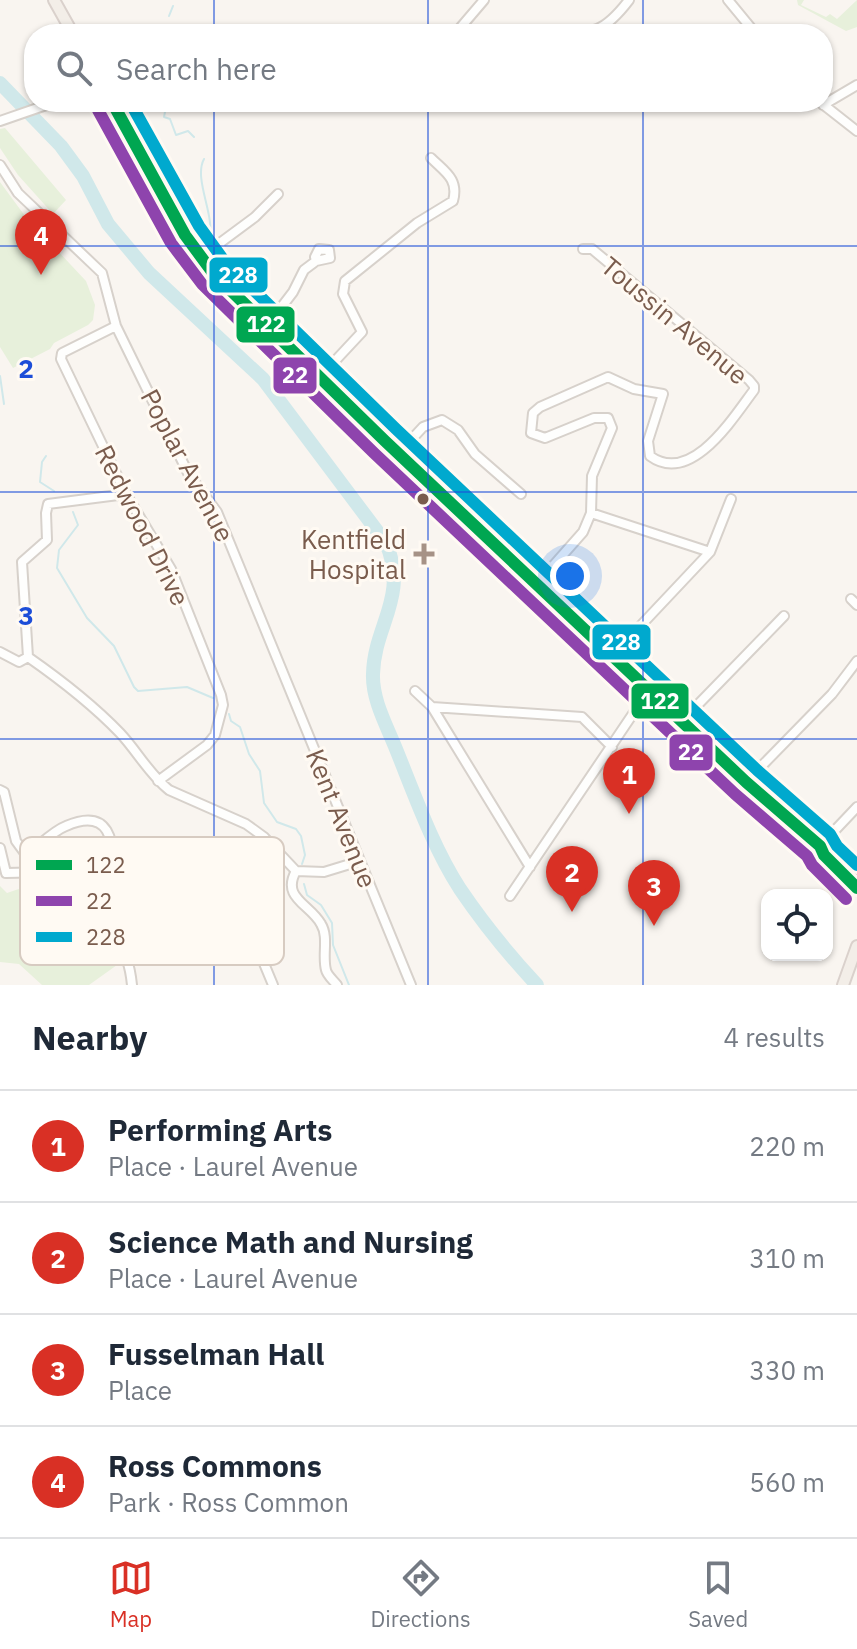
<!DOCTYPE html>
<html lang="en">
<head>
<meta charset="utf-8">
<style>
  :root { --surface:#fff; --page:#f6f6f7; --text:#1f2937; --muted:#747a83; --line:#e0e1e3; --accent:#d93025 }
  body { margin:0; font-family:"IBM Plex Sans",sans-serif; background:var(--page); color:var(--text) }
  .controls { position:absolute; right:24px; bottom:24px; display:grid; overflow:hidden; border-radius:16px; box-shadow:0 2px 6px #0004 }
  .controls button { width:72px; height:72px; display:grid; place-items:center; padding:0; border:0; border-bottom:2px solid var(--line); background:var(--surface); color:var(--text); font:40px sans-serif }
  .you { position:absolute; left:570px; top:576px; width:28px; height:28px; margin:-20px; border:6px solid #fff; border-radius:50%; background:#1a73e8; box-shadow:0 0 0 12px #1a73e833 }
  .badge { display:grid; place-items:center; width:52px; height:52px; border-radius:50%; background:var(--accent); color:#fff; font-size:26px; font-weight:700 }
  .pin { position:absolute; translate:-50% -66px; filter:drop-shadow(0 2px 4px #0008) }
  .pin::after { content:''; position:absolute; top:42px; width:28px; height:24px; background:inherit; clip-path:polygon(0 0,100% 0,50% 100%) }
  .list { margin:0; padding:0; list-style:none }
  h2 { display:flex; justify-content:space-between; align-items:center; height:104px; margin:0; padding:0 32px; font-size:34px }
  h2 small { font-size:26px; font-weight:400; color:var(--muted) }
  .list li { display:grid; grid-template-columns:52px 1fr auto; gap:24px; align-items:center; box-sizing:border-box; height:112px; padding:0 32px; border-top:2px solid var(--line) }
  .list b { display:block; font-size:30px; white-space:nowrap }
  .list p { margin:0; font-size:26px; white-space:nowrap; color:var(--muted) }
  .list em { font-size:26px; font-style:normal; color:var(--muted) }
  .icon { flex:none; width:44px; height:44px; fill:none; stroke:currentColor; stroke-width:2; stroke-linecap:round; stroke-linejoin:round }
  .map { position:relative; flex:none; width:857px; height:985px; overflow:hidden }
  .search { position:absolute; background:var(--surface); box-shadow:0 2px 6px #0004; left:24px; right:24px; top:24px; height:88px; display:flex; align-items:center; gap:20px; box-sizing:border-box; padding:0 28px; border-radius:32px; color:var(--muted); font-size:30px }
  .sheet { height:552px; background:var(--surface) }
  nav { display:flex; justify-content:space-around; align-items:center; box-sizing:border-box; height:112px; border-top:2px solid var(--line); background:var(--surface); font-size:22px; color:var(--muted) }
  nav a { display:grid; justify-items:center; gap:4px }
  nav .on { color:var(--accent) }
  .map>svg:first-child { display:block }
</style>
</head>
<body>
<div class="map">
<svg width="857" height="985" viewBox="0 0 857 985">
  <rect width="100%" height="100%" fill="#f9f5f0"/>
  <path fill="#e7f0db" d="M797,0H804L801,5L826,17L830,14L837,19L857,0V27L846,31L798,5Z
    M5,128L66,200L53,214L18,175L0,148V129Z
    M0,182L25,216L86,281L95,305L93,320L88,325L54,343L50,349L13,368L0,347Z
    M48,879L60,915L76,947L113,949L117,965L89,985H42L19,964L0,962V886L7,893Z"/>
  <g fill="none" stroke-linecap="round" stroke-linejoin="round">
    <path stroke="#d0e8ea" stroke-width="2" d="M169,16L173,6
      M172,102L166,107L164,117L170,119L176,135L188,131L194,137
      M204,159C193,179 216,217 209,238
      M0,376L4,404
      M46,456L42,462L40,482L54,491
      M73,512L78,525L59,550L57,568L87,618L114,646L134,687L138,691L187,687L213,698
      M229,714L231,721L240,727L249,754L260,771L264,803L277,822L296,829L301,836L305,855L302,864
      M304,884L307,895L321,905L332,923L333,945L349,985"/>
    <path stroke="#d0e8ea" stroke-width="14" d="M0,83L61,146L83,176L108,224L149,273L263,379L386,543C409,597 374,625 373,674C372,700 387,726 396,749C415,796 433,847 460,889C483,923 509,955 537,985"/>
    <defs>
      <path id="minor" d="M728,0L756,34
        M455,34L484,0
        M540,34L545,32C590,32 600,38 629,0
        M820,102L857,131
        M823,105L857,85
        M0,121L55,102
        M0,165L18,193L102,273L116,326L188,473L217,512L411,985
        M201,257L255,217L278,194
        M116,326L62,353L61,359L126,494L171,569L221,695L223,705L215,735L207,745L158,781
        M267,326L293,292L304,270L316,261L330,258L329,250L319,249L315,257L316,261
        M320,377L362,332L343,294L345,281L417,223L453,201C459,179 445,172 431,158
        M398,454L423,427L442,420L458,430L475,454L521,494
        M591,513L710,552
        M537,584L583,532L591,513L592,476L612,428L608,418H594L545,438L531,433L533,413L540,407L608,377L634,389L663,394L648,441L650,456C691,486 733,418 754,390V386L749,380L592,249H583
        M851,599L857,605
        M0,652L19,662L28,657C61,680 92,704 120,733C137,751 149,774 169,790L246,824L264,837L296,871L324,872L360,861
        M613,655L710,552L731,499
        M28,657L22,562L47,540L46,513L48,504L126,494
        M415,691L432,707L530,867
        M432,707L582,717L612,747
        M682,721L784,616
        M746,782L832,694L857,661
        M0,790L4,792L16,841L24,852L29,853C40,845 53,831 66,826C110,807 115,841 112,875L115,879L136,878L151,860L160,855L171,856L213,890L238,901L273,985
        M820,846L857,807
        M0,848L6,873L51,872L58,877C63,892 70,936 87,940C94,942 104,939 112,940C127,953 130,966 132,985
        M296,871C281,898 310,904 321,924C329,937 322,955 326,970C327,975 333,980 337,985
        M510,896L649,690"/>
      <path id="major" d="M54,0L73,34
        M112,102L185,235L213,273L385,441L746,782L820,846L824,855L857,888
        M820,846L832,847L857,868
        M843,985L857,946"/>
    </defs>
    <use href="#minor" stroke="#d7d1cb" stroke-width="12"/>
    <use href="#major" stroke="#dad1cc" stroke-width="14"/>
    <use href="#minor" stroke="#fefefd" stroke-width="8"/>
    <use href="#major" stroke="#f3eee8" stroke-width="10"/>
    <defs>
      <path id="bus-1" d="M112,102L185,235L213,273L385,441L746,782L820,846L824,855L857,888"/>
      <path id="bus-2" d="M98,110L171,243L202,284L374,453L735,794L807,856L812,865L846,899"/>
      <path id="bus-3" d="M130,102L199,226L225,262L396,429L757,770L830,834L837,846L857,865"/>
    </defs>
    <use href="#bus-1" stroke="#fffaf3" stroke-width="18"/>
    <use href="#bus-2" stroke="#fffaf3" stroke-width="18"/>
    <use href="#bus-3" stroke="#fffaf3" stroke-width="18"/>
    <use href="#bus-1" stroke="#00a651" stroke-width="12"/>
    <use href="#bus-2" stroke="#8e44ad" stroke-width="12"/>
    <use href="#bus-3" stroke="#00a9ce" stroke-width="12"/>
  </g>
  <path fill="none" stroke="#1d4ed8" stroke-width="2" stroke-opacity="0.55" d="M214,0V34M428,0V34M643,0V34M214,102V985M428,102V985M643,102V985M0,246H857M0,492H857M0,739H857"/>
  <circle fill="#7a5c4d" stroke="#fffaf3" stroke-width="3" cx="423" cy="499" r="7"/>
  <path fill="#a69286" stroke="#fffaf3" stroke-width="3" d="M420 542h8v8h8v8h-8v8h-8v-8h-8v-8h8z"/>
  <g text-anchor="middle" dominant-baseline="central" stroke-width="6" stroke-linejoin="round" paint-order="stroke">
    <g font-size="26" fill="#7a5c4d" stroke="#fffaf3">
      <text transform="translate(675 320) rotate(40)">Toussin Avenue</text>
      <text transform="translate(188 465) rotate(62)">Poplar Avenue</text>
      <text transform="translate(143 525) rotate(63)">Redwood Drive</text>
      <text transform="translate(342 818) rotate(68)">Kent Avenue</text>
    </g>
    <g font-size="26" fill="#7a5c4d" stroke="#fffaf3" text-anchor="end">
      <text x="406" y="539">Kentfield<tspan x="406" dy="30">Hospital</tspan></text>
    </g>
  </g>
  <rect x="20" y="837" width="264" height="128" rx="12" fill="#fffaf3" stroke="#d7cbc1" stroke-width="2"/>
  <rect x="36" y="860" width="36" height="10" fill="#00a651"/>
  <rect x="36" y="896" width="36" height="10" fill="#8e44ad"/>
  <rect x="36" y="932" width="36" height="10" fill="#00a9ce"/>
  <g font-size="22" fill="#7a5c4d">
    <text x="86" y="873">122</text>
    <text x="86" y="909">22</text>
    <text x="86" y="945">228</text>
  </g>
  <g font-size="26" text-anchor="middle" font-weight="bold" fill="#1d4ed8" stroke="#fffaf3" stroke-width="6" stroke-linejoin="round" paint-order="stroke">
    <text x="26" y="378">2</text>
    <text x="26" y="625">3</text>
  </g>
  <g stroke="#fffaf3" stroke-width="3">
    <rect x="208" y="256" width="61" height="38" rx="8" fill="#00a9ce"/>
    <rect x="235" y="305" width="61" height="39" rx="8" fill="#00a651"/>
    <rect x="272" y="356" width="46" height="39" rx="8" fill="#8e44ad"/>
    <rect x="591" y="623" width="61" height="38" rx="8" fill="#00a9ce"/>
    <rect x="630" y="682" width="60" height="38" rx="8" fill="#00a651"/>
    <rect x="668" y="733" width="46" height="39" rx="8" fill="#8e44ad"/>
  </g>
  <g font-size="22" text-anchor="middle" font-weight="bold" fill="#fff">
    <text x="238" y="283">228</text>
    <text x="266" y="332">122</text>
    <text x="295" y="383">22</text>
    <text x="621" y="650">228</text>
    <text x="660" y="709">122</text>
    <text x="691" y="760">22</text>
  </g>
</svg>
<div class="controls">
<button><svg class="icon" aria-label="locate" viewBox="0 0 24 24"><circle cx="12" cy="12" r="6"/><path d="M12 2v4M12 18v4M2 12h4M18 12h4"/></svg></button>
</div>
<div class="you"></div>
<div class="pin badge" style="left:629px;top:814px">1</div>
<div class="pin badge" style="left:572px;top:912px">2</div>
<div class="pin badge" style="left:654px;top:926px">3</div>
<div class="pin badge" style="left:41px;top:275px">4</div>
<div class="search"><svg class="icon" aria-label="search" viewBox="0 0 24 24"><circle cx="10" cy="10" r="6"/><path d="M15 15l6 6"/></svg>Search here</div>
</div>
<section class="sheet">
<h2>Nearby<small>4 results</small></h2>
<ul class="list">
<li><span class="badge">1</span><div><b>Performing Arts</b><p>Place · Laurel Avenue</p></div><em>220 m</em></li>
<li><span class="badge">2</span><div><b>Science Math and Nursing</b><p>Place · Laurel Avenue</p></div><em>310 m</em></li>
<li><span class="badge">3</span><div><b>Fusselman Hall</b><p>Place</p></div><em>330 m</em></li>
<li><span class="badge">4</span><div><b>Ross Commons</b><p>Park · Ross Common</p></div><em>560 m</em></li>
</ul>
</section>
<nav>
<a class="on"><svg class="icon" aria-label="map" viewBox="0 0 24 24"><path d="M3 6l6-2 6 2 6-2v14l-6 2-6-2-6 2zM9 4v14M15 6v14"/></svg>Map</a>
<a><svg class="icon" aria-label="directions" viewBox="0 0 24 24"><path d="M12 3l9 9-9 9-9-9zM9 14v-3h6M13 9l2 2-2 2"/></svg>Directions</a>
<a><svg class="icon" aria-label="saved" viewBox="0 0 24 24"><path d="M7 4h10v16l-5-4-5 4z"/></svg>Saved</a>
</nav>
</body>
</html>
